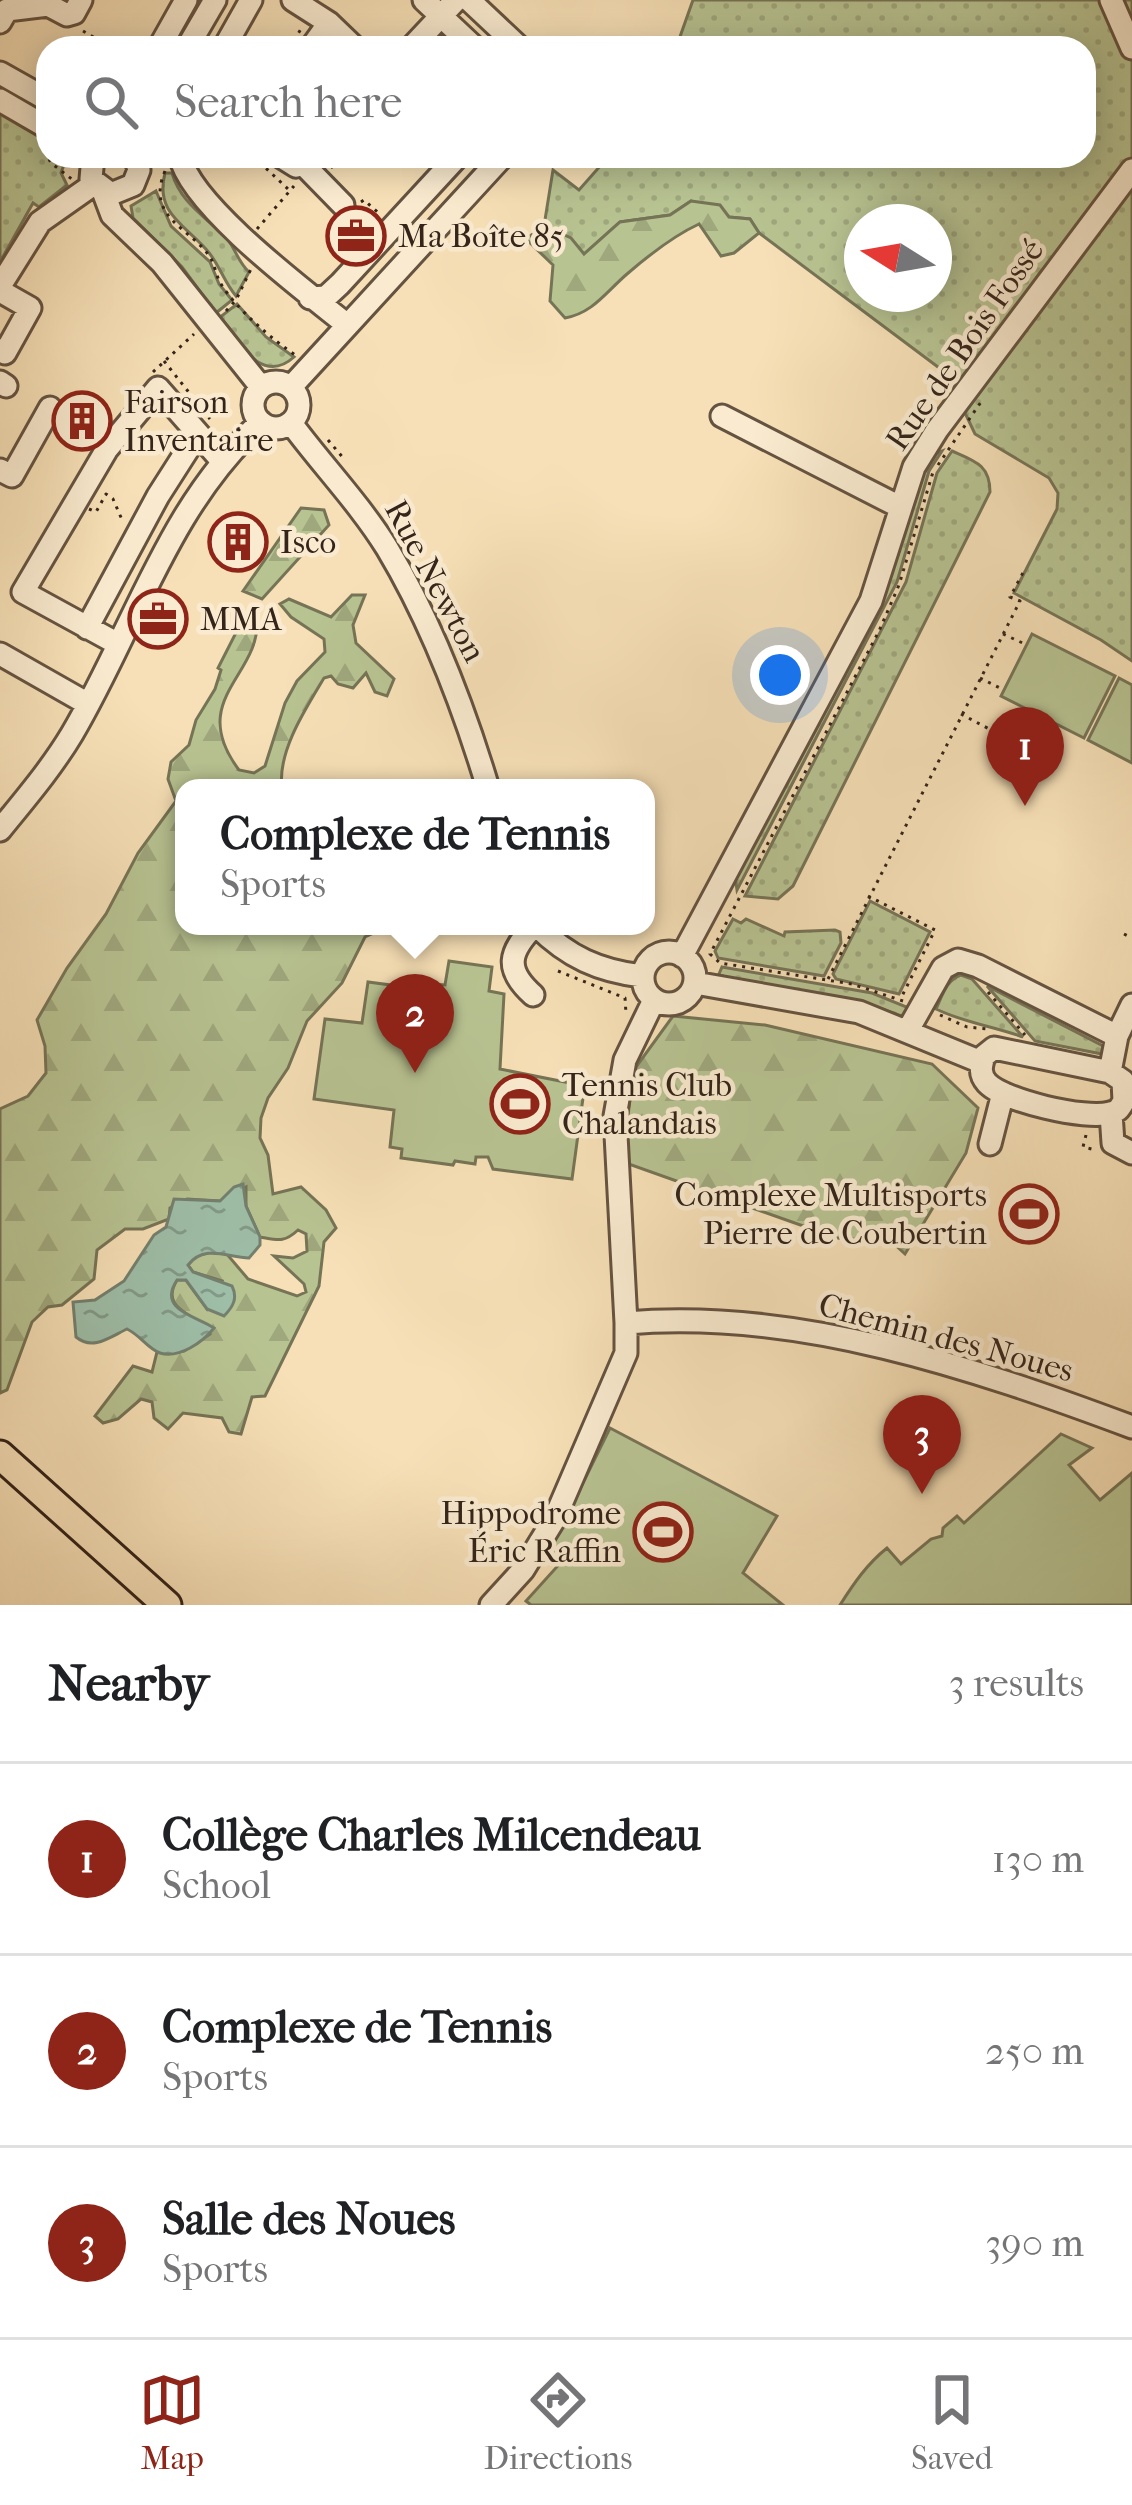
<!DOCTYPE html>
<html lang="en">
<head>
<meta charset="utf-8">
<style>
  :root { --surface:#fff; --page:#f2f2f2; --text:#202124; --muted:#757577; --line:#e0e0e0; --accent:#8f2418 }
  body { margin:0; font-family:"IM FELL French Canon",serif; background:var(--page); color:var(--text) }
  .compass { position:absolute; left:844px; top:204px; width:108px; height:108px; border-radius:50%; background:var(--surface); box-shadow:0 6px 30px #0003; rotate:281deg }
  .you { position:absolute; left:780px; top:675px; width:42px; height:42px; margin:-30px; border:9px solid #fff; border-radius:50%; background:#1a73e8; box-shadow:0 0 0 18px #1a73e833 }
  .badge { display:grid; place-items:center; width:78px; height:78px; border-radius:50%; background:var(--accent); color:#fff; font-size:39px; font-weight:700 }
  .pin { position:absolute; translate:-50% -99px; filter:drop-shadow(0 3px 6px #0008) }
  .pin::after { content:''; position:absolute; top:63px; width:42px; height:36px; background:inherit; clip-path:polygon(0 0,100% 0,50% 100%) }
  .popup { position:absolute; left:175px; top:779px; width:480px; height:156px; box-sizing:border-box; display:grid; place-content:center; border-radius:24px; background:var(--surface); filter:drop-shadow(0 3px 9px #0005); font-size:39px; white-space:nowrap; color:var(--muted) }
  .popup b { font-size:45px; color:var(--text) }
  .popup::after { content:''; position:absolute; left:50%; top:100%; margin-left:-24px; border:24px solid transparent; border-top-color:var(--surface) }
  .list { margin:0; padding:0; list-style:none }
  h2 { display:flex; justify-content:space-between; align-items:center; height:156px; margin:0; padding:0 48px; font-size:51px }
  h2 small { font-size:39px; font-weight:400; color:var(--muted) }
  .list li { display:grid; grid-template-columns:78px 1fr auto; gap:36px; align-items:center; box-sizing:border-box; height:192px; padding:0 48px; border-top:3px solid var(--line) }
  .list b { display:block; font-size:45px; white-space:nowrap }
  .list p { margin:0; font-size:39px; white-space:nowrap; color:var(--muted) }
  .list em { font-size:39px; font-style:normal; color:var(--muted) }
  .icon { flex:none; width:66px; height:66px; fill:none; stroke:currentColor; stroke-width:2; stroke-linecap:round; stroke-linejoin:round }
  .map { position:relative; flex:none; width:1132px; height:1605px; overflow:hidden }
  .search { position:absolute; background:var(--surface); box-shadow:0 6px 30px #0003; left:36px; right:36px; top:36px; height:132px; display:flex; align-items:center; gap:30px; box-sizing:border-box; padding:0 42px; border-radius:36px; color:var(--muted); font-size:45px }
  .sheet { height:732px; background:var(--surface) }
  nav { display:flex; justify-content:space-around; align-items:center; box-sizing:border-box; height:168px; border-top:3px solid var(--line); background:var(--surface); font-size:33px; color:var(--muted) }
  nav a { display:grid; justify-items:center; gap:6px }
  nav .on { color:var(--accent) }
  .map>svg:first-child { display:block }
</style>
</head>
<body>
<div class="map">
<svg width="1132" height="1605" viewBox="0 0 1132 1605">
  <defs>
    <pattern id="grass-dots" width="8" height="8" patternUnits="userSpaceOnUse" patternTransform="scale(3)"><rect width="8" height="8" fill="#b8c392"/><path d="M2 2h.1M6 6h.1" fill="none" stroke="#9fa77d" stroke-width="1.8" stroke-linecap="round"/></pattern>
    <pattern id="forest-firs" width="22" height="20" patternUnits="userSpaceOnUse" patternTransform="scale(3)"><rect width="22" height="20" fill="#b8c392"/><path d="M5 1l3.5 6h-7zM16 11l3.5 6h-7z" fill="#9fa77d"/></pattern>
    <pattern id="water-ripples" width="26" height="14" patternUnits="userSpaceOnUse" patternTransform="scale(3)"><rect width="26" height="14" fill="#9ebea8"/><path d="M2 4q2-2 4 0t4 0M15 11q2-2 4 0t4 0" fill="none" stroke="#829a88"/></pattern>
  </defs>
  <rect width="100%" height="100%" fill="#f7e0b7"/>
  <filter id="stains"><feTurbulence type="fractalNoise" baseFrequency=".00167" numOctaves="4"/><feColorMatrix values="0 0 0 0 .2 0 0 0 0 .09 0 0 0 0 .02 0 0 0 .5 -.17"/></filter>
  <radialGradient id="worn" r=".72"><stop offset=".6" stop-color="#630" stop-opacity="0"/><stop offset="1" stop-color="#630" stop-opacity=".3"/></radialGradient>
  <path fill="url(#grass-dots)" stroke="#767456" stroke-width="3" fill-rule="evenodd" d="M693,0H1132V661L1101,640L1014,593L1057,509L1058,493L1049,478L975,434L946,373L759,233L750,219L729,217L691,201L670,215L620,222L584,254L570,238L544,226L553,170L579,190L609,156H1084V48H676ZM862,222H934V294H862Z
    M0,112L48,134V156H67L61,173L67,185L39,207L33,203L0,262Z
    M165,173H172C181,204 207,217 228,240C236,250 238,262 249,272L236,296C225,283 220,267 210,254C188,226 154,215 165,173Z
    M156,191L171,226L210,262L219,284L232,300L216,313L182,267L133,218L131,206Z
    M237,304L266,337L294,357C262,386 238,342 219,318Z
    M942,451L929,471L897,582L737,890L735,876L918,478L934,454Z
    M952,451C975,461 990,465 990,492L793,886L778,899L745,896L906,582L937,473Z
    M870,901L930,932L899,994L836,979L833,974Z
    M733,919L741,923L746,919L784,936L785,932L835,930L840,932L841,943L824,976L718,958L715,951Z
    M722,967L872,993L914,1010L904,1017L863,1002L731,980L719,974Z
    M961,975L972,979L1023,1037C993,1026 965,1023 936,1009C942,996 947,979 961,975Z
    M987,986L1107,1048L1102,1054L1035,1041Z"/>
  <path fill="url(#forest-firs)" stroke="#767456" stroke-width="3" d="M691,201L720,205L729,217L750,219L759,233L734,253L721,256L699,224C673,236 649,255 627,274C606,292 593,313 565,318L550,301L553,265L526,239L544,226L571,238L584,254L620,222L670,215Z
    M301,508L324,510L329,525L262,599L243,591Z
    M352,595H365L353,625L356,643L394,679L387,696L375,692L366,673L353,688L338,684L331,676L324,678C306,708 277,752 282,788H184V926H389L365,937L342,983L307,1021L288,1068L268,1098L261,1118L260,1138L268,1155L273,1194L301,1187L326,1210L336,1228L324,1242L319,1286L265,1396L252,1397L241,1434L229,1432L222,1418L183,1413L168,1429L154,1418L152,1402L141,1399L118,1419L103,1423L95,1416L133,1366L152,1372L157,1352L184,1351L210,1334C199,1314 158,1311 177,1280H186L207,1309L222,1281L193,1272L188,1265L195,1256L216,1251L226,1253L248,1279L297,1296L306,1292L304,1284L274,1256L293,1258L307,1251L306,1234L298,1230C284,1243 278,1240 260,1237L246,1206V1187L220,1201L187,1199L170,1208L169,1219L143,1229H125L97,1250L94,1279L62,1305L48,1307L32,1322L7,1390L0,1393V1109L28,1096L46,1073L45,1046L37,1020L67,968L106,914L138,853L176,801L168,779L171,762L189,745L196,720L215,689L221,670L218,668L246,613L257,619C261,676 186,699 239,770L254,773L265,766L285,703L297,681L325,652L324,639L291,617L280,604L289,599L331,617Z
    M673,1016L765,1025L932,1064L978,1108L966,1153L905,1254L892,1242L837,1238L623,1162L633,1071Z"/>
  <path fill="#b8c392" stroke="#767456" stroke-width="3" d="M1032,634L1115,676L1084,738L1001,696Z
    M1119,678L1132,685V763L1088,740Z
    M449,961L492,967L489,991L504,994L500,1069L580,1085L578,1097L583,1098L572,1179L493,1169L488,1157H476L475,1164L455,1161L453,1165L401,1158L402,1149L390,1147L394,1110L314,1099L325,1019L362,1023L368,982L406,987L408,982L445,985Z
    M610,1428L777,1516L743,1573L783,1605H531L526,1601L564,1559L551,1548Z
    M1061,1434L1092,1448L1069,1465L1100,1500L1132,1473V1605H840C854,1583 867,1564 887,1548L901,1564L931,1539L942,1536L943,1528L957,1516L964,1523Z"/>
  <path fill="url(#water-ripples)" stroke="#74806f" stroke-width="3" d="M243,1184L246,1206L260,1237V1245L249,1258C226,1257 205,1244 188,1265L193,1272L232,1286C238,1298 233,1307 224,1316L207,1309L186,1280H177C157,1310 196,1316 214,1328C203,1342 179,1359 160,1353C148,1349 140,1335 127,1329C110,1337 93,1351 76,1337L73,1302L95,1300L124,1281L154,1235L166,1227L174,1199L220,1201L234,1187Z"/>
  <g fill="none" stroke-linecap="round" stroke-linejoin="round">
    <defs>
      <path id="minor" d="M293,0L329,23L355,48
        M424,0L475,48
        M469,0L520,48
        M1111,0L1132,48
        M0,22L7,10L48,5L67,15L74,13L81,0
        M159,48L186,0
        M187,48L215,0
        M224,48L251,0
        M311,48L329,23
        M411,48L456,0
        M0,73L48,100
        M0,100L48,128
        M93,156L91,179L111,194L133,185L139,170L135,156
        M180,156C190,205 305,291 346,324
        M280,156L296,166L311,156
        M302,163L343,205
        M103,191L112,215L162,263L261,387
        M0,286L40,222L94,184
        M0,291L30,308L5,353L0,350
        M310,298L326,297L340,284L458,156
        M0,382L6,386
        M253 405a23 23 0 1 1 46 0a23 23 0 1 1-46 0Z
        M291,387L503,156
        M722,416L900,507
        M291,423C322,465 359,503 387,548C432,623 463,705 488,788
        M0,470L12,476L50,408
        M87,628L158,496L197,435
        M118,644L23,592L107,449L158,388L223,462
        M0,654L88,704
        M0,830C25,799 51,769 72,734C134,629 168,506 261,422
        M537,926C568,957 599,971 642,976
        M643 978a26 26 0 1 1 52 0a26 26 0 1 1-52 0Z
        M682,956L871,601L914,467L937,430L1132,170
        M695,983L859,1012L981,1062
        M533,995C504,969 509,952 534,926
        M908,1030L943,968L958,960L978,966L1117,1036
        M994,1048L1110,1072L1123,1081L1124,1101C1119,1109 1119,1111 1110,1113C1086,1120 1004,1101 987,1083C979,1074 981,1066 984,1056Z
        M1110,1072L1117,1036L1132,1005
        M1111,1113L1113,1143L1132,1153
        M990,1144L1003,1093
        M626,1323L615,1116L625,1060L654,1000
        M491,1605L523,1570L555,1518L626,1353V1323C797,1308 974,1368 1132,1427"/>
      <path id="major" d="M0,1455L167,1605"/>
    </defs>
    <use href="#minor" stroke="#655341" stroke-width="27"/>
    <use href="#major" stroke="#34241a" stroke-width="33"/>
    <path stroke="#34241a" stroke-width="3" stroke-dasharray="3 6" stroke-linecap="butt" d="M83,31L112,48
      M289,48L301,29
      M41,143L51,163L73,180
      M253,156L288,189
      M333,168L331,166L340,156
      M165,171C145,218 191,228 210,257C215,265 216,276 221,284C236,309 274,341 298,357
      M361,202L364,200L381,215
      M257,229L294,186
      M226,311L236,300L251,269
      M164,361L210,419
      M153,372L194,334
      M328,440L345,460
      M938,465L983,399
      M89,509L96,512L106,494L113,499L123,522
      M1003,634L1027,645
      M980,678L1004,690
      M961,714L1023,747
      M868,896L935,930L901,998
      M1124,934L1132,938
      M558,971L625,998L626,1014
      M828,979L1020,601L1010,597L1025,569
      M988,992L1025,1035
      M903,1001L852,984L720,963L710,954L879,631L899,585L933,472
      M940,1015L967,1027L988,1029
      M1086,1135L1083,1147L1096,1150"/>
    <use href="#minor" stroke="#faebd0" stroke-width="21"/>
    <use href="#major" stroke="#f7e0b7" stroke-width="27"/>
  </g>
  <defs>
    <symbol id="office-ring" viewBox="-11 -11 22 22"><circle r="9.5" fill="#faebd0" stroke="#8f2418" stroke-width="1.5"/><path d="M-6-3h4V-5.5h4V-3h4V5H-6ZM-1-4.5V-3h2v-1.5ZM-6 0V1H6V0Z" fill="#8f2418"/></symbol>
    <symbol id="building-ring" viewBox="-11 -11 22 22"><circle r="9.5" fill="#faebd0" stroke="#8f2418" stroke-width="1.5"/><path d="M-4-6H4V6H1V3H-1V6H-4ZM-2.5-4.3h1.7v1.8h-1.7ZM.8-4.3h1.7v1.8H.8ZM-2.5-1h1.7V.8h-1.7ZM.8-1h1.7V.8H.8Z" fill="#8f2418"/></symbol>
    <symbol id="stadium-ring" viewBox="-11 -11 22 22"><circle r="9.5" fill="#faebd0" stroke="#8f2418" stroke-width="1.5"/><path d="M0-5a6.5 5 0 1 0 0 10a6.5 5 0 1 0 0-10ZM-3.5-1.8h7v3.6h-7Z" fill="#8f2418"/></symbol>
  </defs>
  <g fill-rule="evenodd">
    <use href="#office-ring" x="323" y="203" width="66" height="66"/>
    <use href="#building-ring" x="49" y="388" width="66" height="66"/>
    <use href="#building-ring" x="205" y="509" width="66" height="66"/>
    <use href="#office-ring" x="125" y="586" width="66" height="66"/>
    <use href="#stadium-ring" x="487" y="1071" width="66" height="66"/>
    <use href="#stadium-ring" x="996" y="1181" width="66" height="66"/>
    <use href="#stadium-ring" x="630" y="1499" width="66" height="66"/>
  </g>
  <g text-anchor="middle" dominant-baseline="central" stroke-width="9" stroke-linejoin="round" paint-order="stroke">
    <g font-size="33" fill="#34241a" stroke="#faebd0" text-anchor="start">
      <text x="398" y="236">Ma Boîte 85</text>
      <text x="124" y="402">Fairson<tspan x="124" dy="38">Inventaire</tspan></text>
      <text x="280" y="542">Isco</text>
      <text x="200" y="619">MMA</text>
      <text x="562" y="1085">Tennis Club<tspan x="562" dy="38">Chalandais</tspan></text>
      <text x="987" y="1195" text-anchor="end">Complexe Multisports<tspan x="987" dy="38">Pierre de Coubertin</tspan></text>
      <text x="621" y="1513" text-anchor="end">Hippodrome<tspan x="621" dy="38">Éric Raffin</tspan></text>
    </g>
    <g font-size="33" fill="#34241a" stroke="#faebd0">
      <text transform="translate(965 345) rotate(-55)">Rue de Bois Fossé</text>
      <text transform="translate(435 581) rotate(62)">Rue Newton</text>
      <text transform="translate(946 1338) rotate(15)">Chemin des Noues</text>
    </g>
  </g>
  <rect width="100%" height="100%" filter="url(#stains)"/>
  <rect width="100%" height="100%" fill="url(#worn)"/>
</svg>
<svg class="compass" viewBox="-18 -18 36 36"><path d="M0-13l5 13h-10z" fill="#e53935"/><path d="M0 13l5-13h-10z" fill="#757577"/></svg>
<div class="you"></div>
<div class="pin badge" style="left:1025px;top:806px">1</div>
<div class="pin badge" style="left:415px;top:1073px">2</div>
<div class="popup"><b>Complexe de Tennis</b>Sports</div>
<div class="pin badge" style="left:922px;top:1494px">3</div>
<div class="search"><svg class="icon" aria-label="search" viewBox="0 0 24 24"><circle cx="10" cy="10" r="6"/><path d="M15 15l6 6"/></svg>Search here</div>
</div>
<section class="sheet">
<h2>Nearby<small>3 results</small></h2>
<ul class="list">
<li><span class="badge">1</span><div><b>Collège Charles Milcendeau</b><p>School</p></div><em>130 m</em></li>
<li><span class="badge">2</span><div><b>Complexe de Tennis</b><p>Sports</p></div><em>250 m</em></li>
<li><span class="badge">3</span><div><b>Salle des Noues</b><p>Sports</p></div><em>390 m</em></li>
</ul>
</section>
<nav>
<a class="on"><svg class="icon" aria-label="map" viewBox="0 0 24 24"><path d="M3 6l6-2 6 2 6-2v14l-6 2-6-2-6 2zM9 4v14M15 6v14"/></svg>Map</a>
<a><svg class="icon" aria-label="directions" viewBox="0 0 24 24"><path d="M12 3l9 9-9 9-9-9zM9 14v-3h6M13 9l2 2-2 2"/></svg>Directions</a>
<a><svg class="icon" aria-label="saved" viewBox="0 0 24 24"><path d="M7 4h10v16l-5-4-5 4z"/></svg>Saved</a>
</nav>
</body>
</html>
